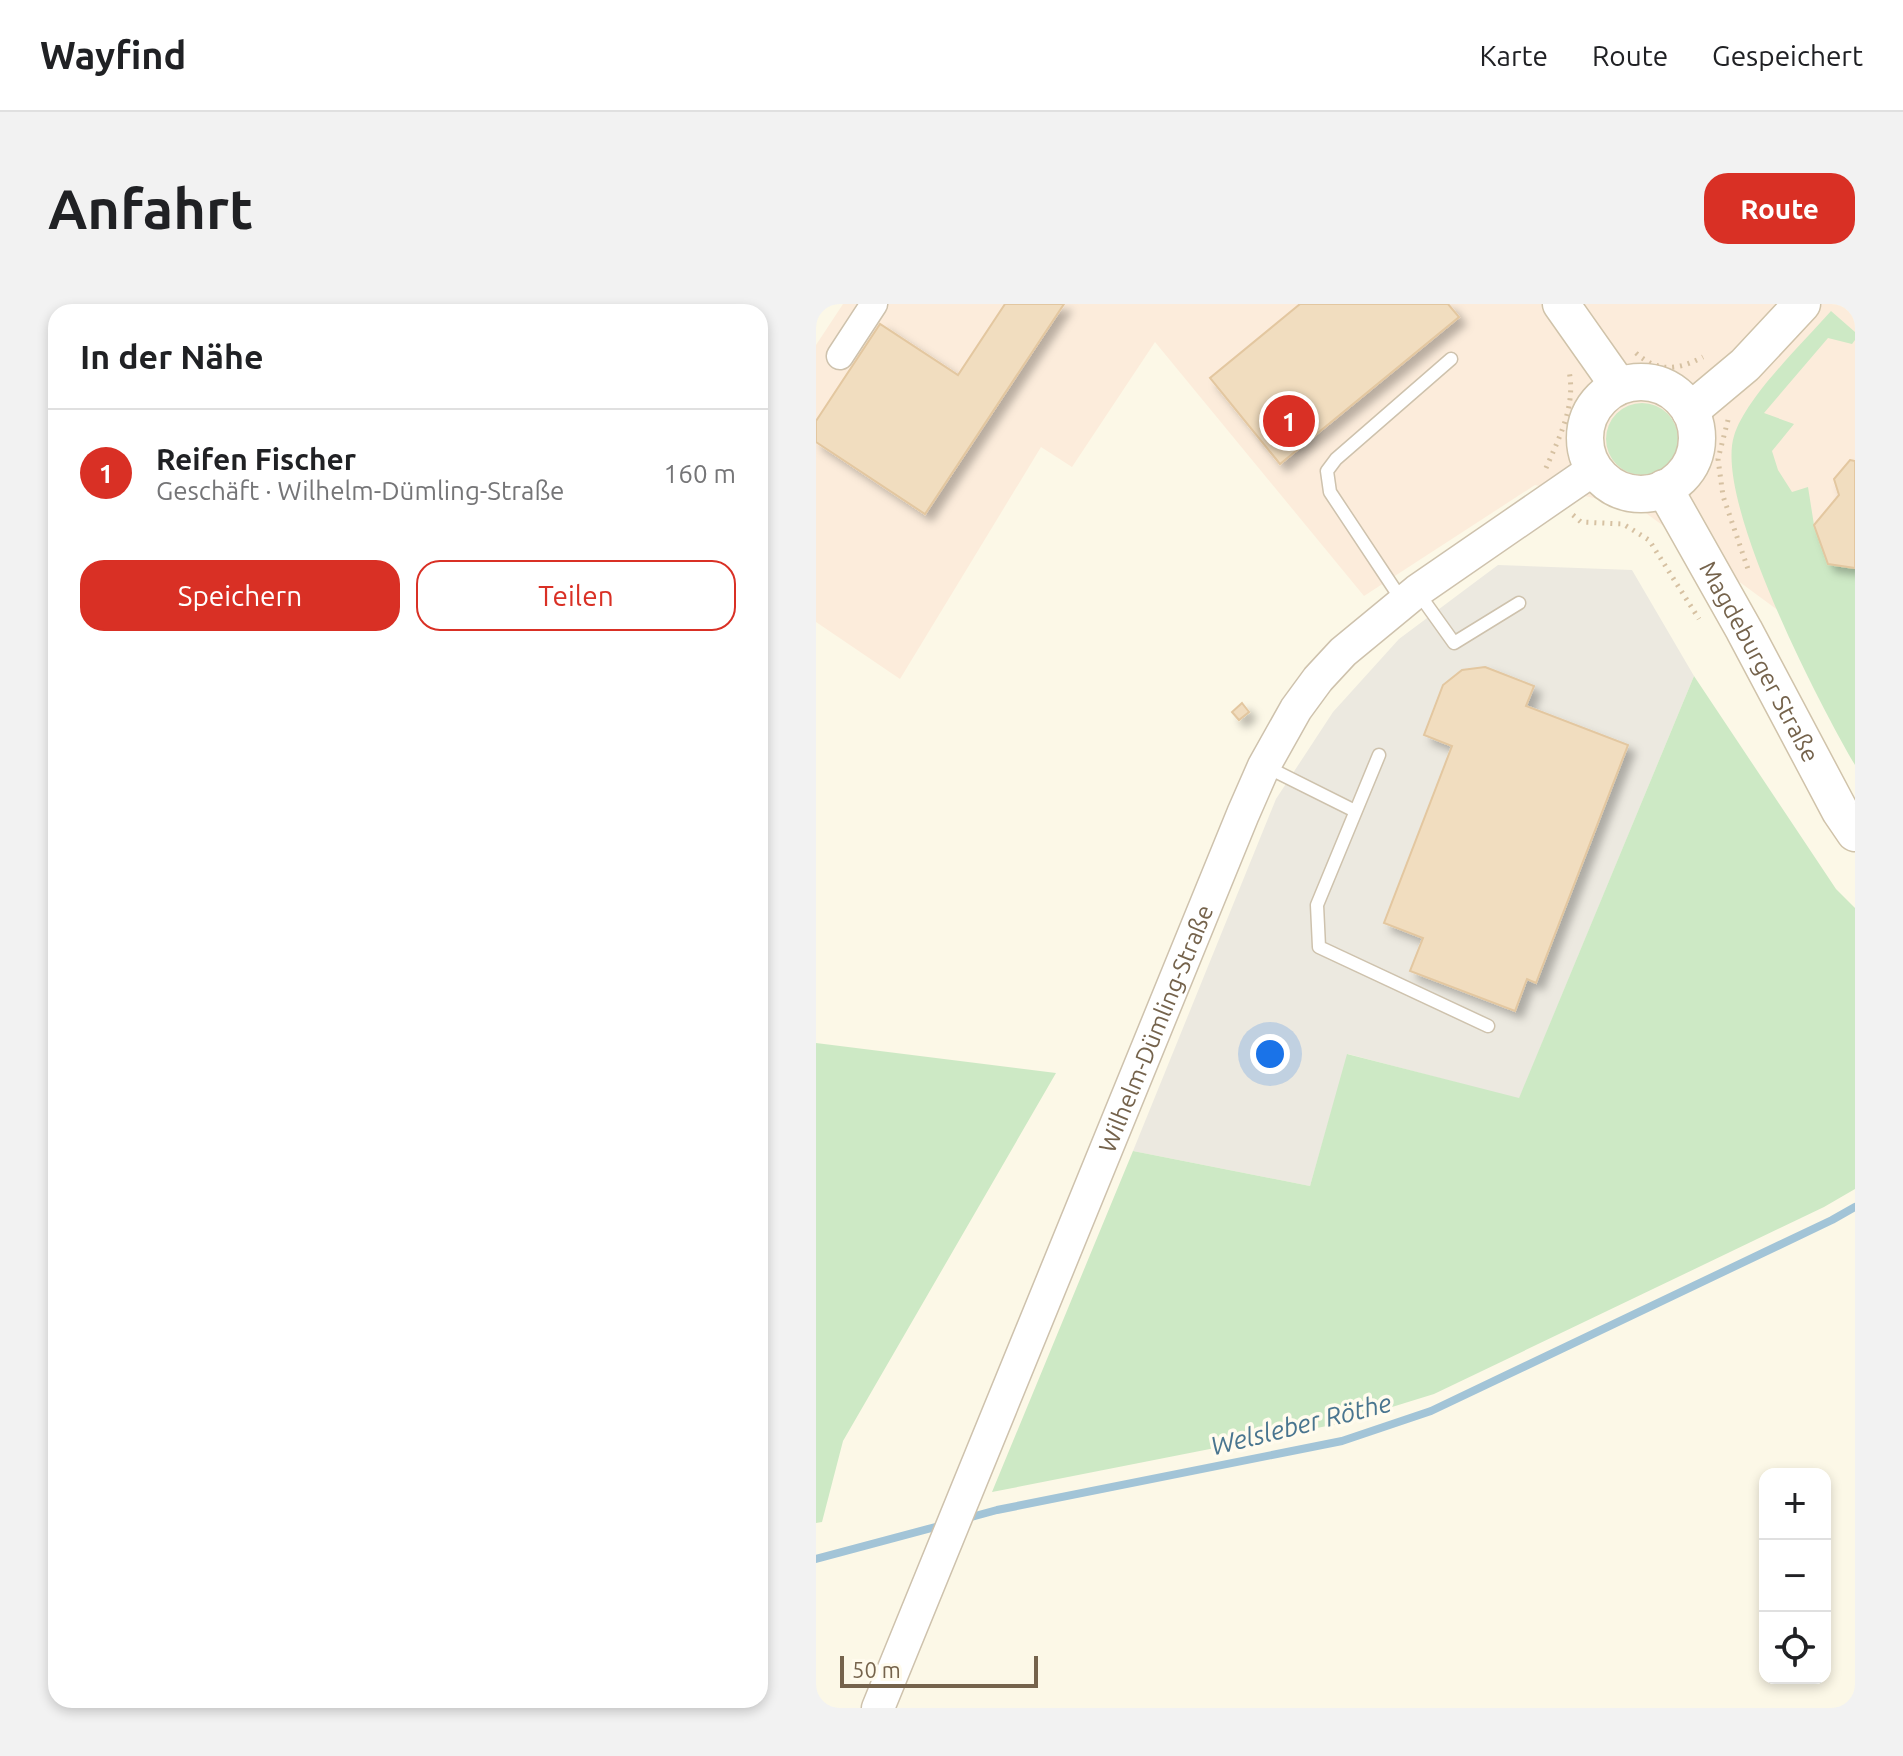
<!DOCTYPE html>
<html lang="de">
<head>
<meta charset="utf-8">
<style>
  :root { --surface:#fff; --page:#f2f2f2; --text:#202124; --muted:#757577; --line:#e0e0e0; --accent:#d93025 }
  body { margin:0; font-family:Ubuntu,sans-serif; background:var(--page); color:var(--text) }
  .controls { position:absolute; right:24px; bottom:24px; display:grid; overflow:hidden; border-radius:16px; box-shadow:0 4px 12px #0003 }
  .controls button { width:72px; height:72px; display:grid; place-items:center; padding:0; border:0; border-bottom:2px solid var(--line); background:var(--surface); color:var(--text); font:40px sans-serif }
  .scale { position:absolute; left:24px; bottom:20px; width:198px; box-sizing:border-box; padding-left:8px; border:4px solid #75634c; border-top:0; font-size:22px; line-height:28px; white-space:nowrap; color:#75634c; -webkit-text-stroke:6px #fffbed; paint-order:stroke }
  .you { position:absolute; left:454px; top:750px; width:28px; height:28px; margin:-20px; border:6px solid #fff; border-radius:50%; background:#1a73e8; box-shadow:0 0 0 12px #1a73e833 }
  .badge { display:grid; place-items:center; width:52px; height:52px; border-radius:50%; background:var(--accent); color:#fff; font-size:26px; font-weight:700 }
  .pin { position:absolute; translate:-50% -50%; border:4px solid #fff; box-shadow:0 2px 8px #0006 }
  .list { margin:0; padding:0; list-style:none }
  h2 { display:flex; justify-content:space-between; align-items:center; height:104px; margin:0; padding:0 32px; font-size:34px }
  h2 small { font-size:26px; font-weight:400; color:var(--muted) }
  .list li { display:grid; grid-template-columns:52px 1fr auto; gap:24px; align-items:center; box-sizing:border-box; height:128px; padding:0 32px; border-top:2px solid var(--line) }
  .list b { display:block; font-size:30px; white-space:nowrap }
  .list p { margin:0; font-size:26px; white-space:nowrap; color:var(--muted) }
  .list em { font-size:26px; font-style:normal; color:var(--muted) }
  .actions { display:flex; gap:16px; padding:24px 32px }
  .actions a { flex:1; padding:18px 0; border:2px solid var(--accent); border-radius:24px; text-align:center; font-size:28px; color:var(--accent) }
  .actions .main { background:var(--accent); color:#fff }
  .icon { flex:none; width:44px; height:44px; fill:none; stroke:currentColor; stroke-width:2; stroke-linecap:round; stroke-linejoin:round }
  .map { position:relative; flex:none; width:1039px; height:1404px; overflow:hidden; border-radius:24px }
  header { display:flex; align-items:center; gap:48px; box-sizing:border-box; height:112px; padding:0 40px; background:var(--surface); border-bottom:2px solid var(--line) }
  header strong { font-size:38px }
  nav { display:flex; gap:44px; margin-inline-start:auto; font-size:28px }
  .intro { display:flex; align-items:center; justify-content:space-between; box-sizing:border-box; height:192px; padding:0 48px }
  h1 { margin:0; font-size:56px }
  .button { padding:20px 36px; border-radius:24px; background:var(--accent); color:#fff; font-size:28px; font-weight:700 }
  main { display:flex; gap:48px; padding:0 48px }
  aside { flex:1; background:var(--surface); border-radius:24px; box-shadow:0 4px 12px #0003 }
  .map>svg:first-child { display:block }
</style>
</head>
<body>
<header>
<strong>Wayfind</strong>
<nav><a>Karte</a><a>Route</a><a>Gespeichert</a></nav>
</header>
<div class="intro"><h1>Anfahrt</h1><a class="button">Route</a></div>
<main>
<aside>
<h2>In der Nähe<small></small></h2>
<ul class="list">
<li><span class="badge">1</span><div><b>Reifen Fischer</b><p>Geschäft · Wilhelm-Dümling-Straße</p></div><em>160 m</em></li>
</ul>
<div class="actions"><a class="main">Speichern</a><a>Teilen</a></div>
</aside>
<div class="map">
<svg width="1039" height="1404" viewBox="0 0 1039 1404">
  <defs>
    <filter id="shadow"><feDropShadow dx="7" dy="7" stdDeviation="4" flood-color="#0004"/></filter>
  </defs>
  <rect width="100%" height="100%" fill="#fcf8e7"/>
  <path fill="#fcecdb" d="M27,0H1039V396L986,324L823,204L719,181L548,292L339,38L256,163L225,143L84,375L0,318V41Z"/>
  <path fill="#ece9e0" d="M682,261L816,266L878,372L703,795L532,750L494,882L317,847L460,495L517,408L583,335Z"/>
  <path fill="#cde9c5" d="M1015,7L1039,28V36L1036,40L1012,34L948,109L978,120L956,147L962,166L976,188L992,183L998,221L1012,260L1039,264V461C1003,400 898,197 918,132C930,93 987,39 1015,7Z
    M790 135a36 36 0 1 1 72 0a36 36 0 1 1-72 0Z
    M878,372L1020,585L1039,604V885L1008,903L618,1090L521,1120L176,1188L317,847L494,882L531,750L703,794Z
    M0,739L240,769L27,1137L6,1218L0,1219Z"/>
  <g fill="none" stroke-linecap="round" stroke-linejoin="round">
    <path stroke="#a2c4d7" stroke-width="8" d="M148,1215L181,1206L526,1137L615,1107L1016,916L1039,903
      M0,1255L127,1221"/>
  </g>
  <path fill="#f1ddbf" stroke="#e3c7a0" stroke-width="2" filter="url(#shadow)" d="M189,0H248L109,210L0,138V117L64,20L142,71Z
    M484,0H632L643,13L464,160L394,74Z
    M1034,156L1039,157V264L1012,260L998,221L1023,191L1018,175Z
    M669,363L718,382L710,402L812,441L720,679L711,675L699,707L594,667L607,634L568,619L636,442L608,431L627,381L646,366Z
    M426,399L433,408L423,416L416,408Z"/>
  <g fill="none" stroke-linecap="round" stroke-linejoin="round">
    <defs>
      <path id="service" d="M603,290L638,339L703,299
        M587,298L514,188L511,167L520,155L635,55
        M563,451L501,601L503,643L672,722
        M449,462L539,507"/>
      <path id="minor" d="M24,52L58,0"/>
      <g id="tertiary">
        <path id="s1" d="M62,1404L427,510L448,462L480,405L502,375L527,348L601,287L778,165"/>
      </g>
      <g id="secondary">
        <path d="M745,0L795,71L801,83"/>
        <circle cx="825" cy="134" r="56"/>
        <path d="M874,107L929,61L986,0"/>
        <path id="s2" d="M848,184L928,326L1024,507L1039,529"/>
      </g>
    </defs>
    <use href="#service" stroke="#cec2ad" stroke-width="15"/>
    <use href="#minor" stroke="#cec2ad" stroke-width="29"/>
    <use href="#tertiary" stroke="#cec2ad" stroke-width="35"/>
    <use href="#secondary" stroke="#d0c3aa" stroke-width="39"/>
    <path stroke="#d6c1a2" stroke-width="5" stroke-dasharray="2 6" stroke-linecap="butt" d="M820,49C842,69 862,66 887,53
      M912,116L902,155L907,192L933,268
      M730,164C744,132 760,101 753,67
      M757,211L765,218L807,220L833,236L883,315"/>
    <use href="#service" stroke="#fff" stroke-width="12"/>
    <use href="#minor" stroke="#fff" stroke-width="26"/>
    <use href="#tertiary" stroke="#fff" stroke-width="32"/>
    <use href="#secondary" stroke="#fff" stroke-width="36"/>
  </g>
  <g text-anchor="middle" dominant-baseline="central" stroke-width="7" stroke-linejoin="round" paint-order="stroke">
    <g font-size="24" fill="#75634c" stroke="#fffbed">
      <text stroke="none"><textPath href="#s2" startOffset="198">Magdeburger Straße</textPath></text>
      <text stroke="none"><textPath href="#s1" startOffset="734">Wilhelm-Dümling-Straße</textPath></text>
    </g>
    <g font-size="26" font-style="italic" fill="#49758f" stroke="#fffbed">
      <text transform="translate(485 1120) rotate(-14)">Welsleber Röthe</text>
    </g>
  </g>
</svg>
<div class="controls">
<button>+</button>
<button>−</button>
<button><svg class="icon" aria-label="locate" viewBox="0 0 24 24"><circle cx="12" cy="12" r="6"/><path d="M12 2v4M12 18v4M2 12h4M18 12h4"/></svg></button>
</div>
<div class="scale">50 m</div>
<div class="you"></div>
<div class="pin badge" style="left:473px;top:117px">1</div>
</div>
</main>
</body>
</html>
